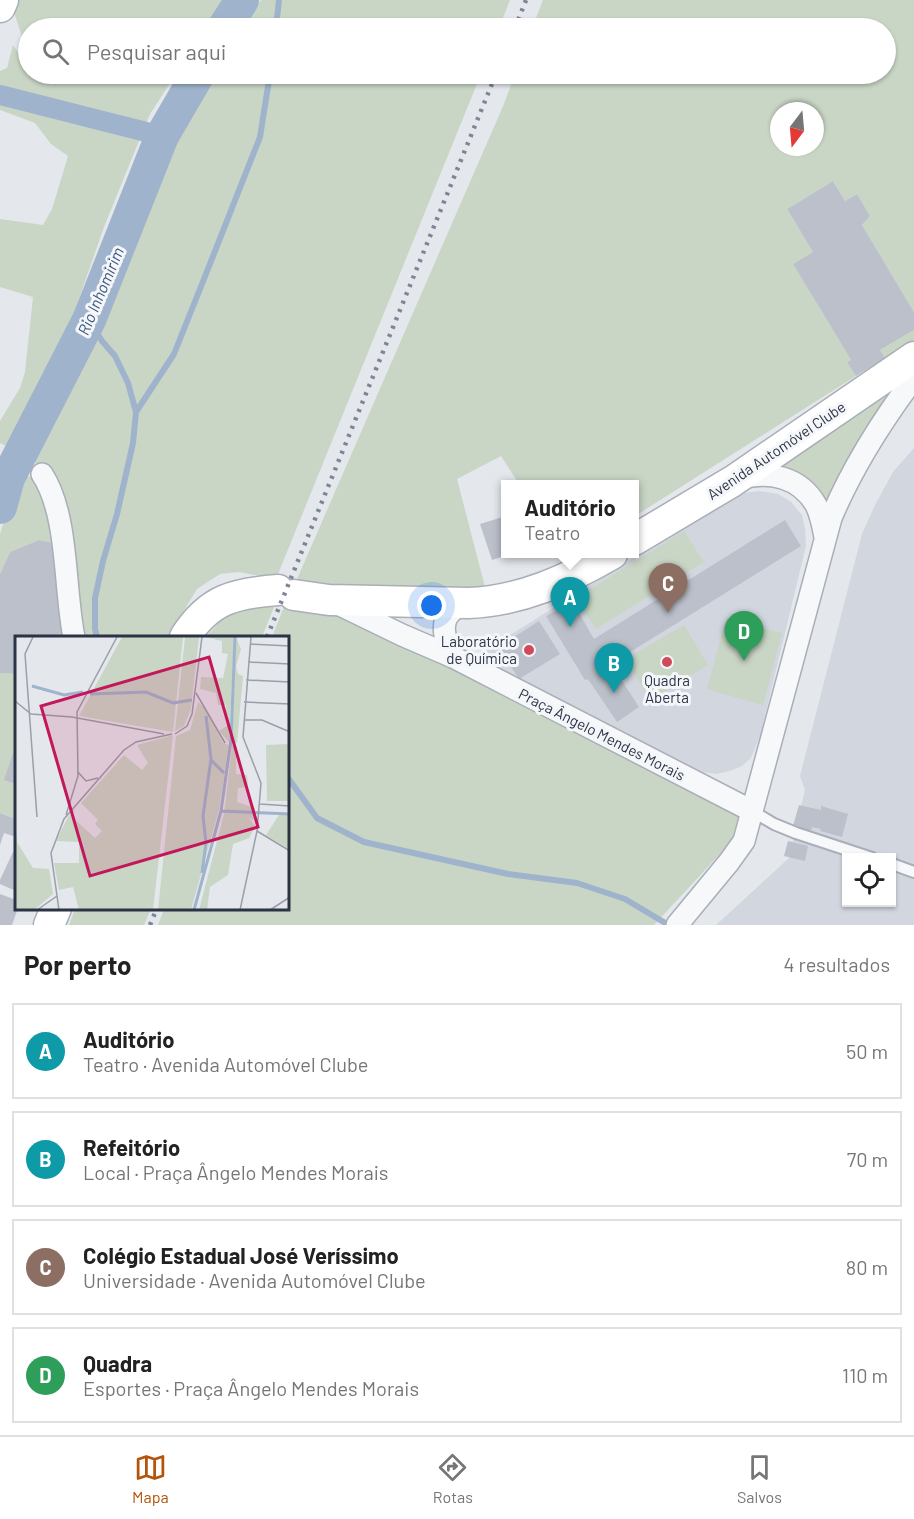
<!DOCTYPE html>
<html lang="pt">
<head>
<meta charset="utf-8">
<style>
  :root { --surface:#fff; --page:#f6f6f6; --text:#222; --muted:#767676; --line:#e0e0e0; --accent:#b45309 }
  body { margin:0; font-family:Barlow,sans-serif; background:var(--page); color:var(--text) }
  .controls { position:absolute; right:18px; bottom:18px; display:grid; overflow:hidden; border-radius:0px; box-shadow:0 2px 4px #0004 }
  .controls button { width:54px; height:54px; display:grid; place-items:center; padding:0; border:0; border-bottom:2px solid var(--line); background:var(--surface); color:var(--text); font:30px sans-serif }
  .compass { position:absolute; left:770px; top:102px; width:54px; height:54px; border-radius:50%; background:var(--surface); box-shadow:0 2px 4px #0004; rotate:196deg }
  .you { position:absolute; left:432px; top:606px; width:21px; height:21px; margin:-15px; border:4px solid #fff; border-radius:50%; background:#1a73e8; box-shadow:0 0 0 9px #1a73e833 }
  .badge { display:grid; place-items:center; width:39px; height:39px; border-radius:50%; background:var(--accent); color:#fff; font-size:20px; font-weight:700 }
  .pin { position:absolute; translate:-50% -50px; filter:drop-shadow(0 2px 3px #0008) }
  .pin::after { content:''; position:absolute; top:32px; width:21px; height:18px; background:inherit; clip-path:polygon(0 0,100% 0,50% 100%) }
  .popup { position:absolute; left:501px; top:480px; width:138px; height:78px; box-sizing:border-box; display:grid; place-content:center; border-radius:0px; background:var(--surface); filter:drop-shadow(0 2px 4px #0005); font-size:20px; white-space:nowrap; color:var(--muted) }
  .popup b { font-size:22px; color:var(--text) }
  .popup::after { content:''; position:absolute; left:50%; top:100%; margin-left:-12px; border:12px solid transparent; border-top-color:var(--surface) }
  .list { margin:0; padding:0; list-style:none }
  h2 { display:flex; justify-content:space-between; align-items:center; height:78px; margin:0; padding:0 24px; font-size:26px }
  h2 small { font-size:20px; font-weight:400; color:var(--muted) }
  .list li { display:grid; grid-template-columns:39px 1fr auto; gap:18px; align-items:center; box-sizing:border-box; height:96px; margin:0 12px 12px; padding:0 12px; border:2px solid var(--line); border-radius:0px }
  .list b { display:block; font-size:22px; white-space:nowrap }
  .list p { margin:0; font-size:20px; white-space:nowrap; color:var(--muted) }
  .list em { font-size:20px; font-style:normal; color:var(--muted) }
  .icon { flex:none; width:33px; height:33px; fill:none; stroke:currentColor; stroke-width:2; stroke-linecap:round; stroke-linejoin:round }
  .map { position:relative; flex:none; width:914px; height:925px; overflow:hidden }
  .search { position:absolute; background:var(--surface); box-shadow:0 2px 4px #0004; left:18px; right:18px; top:18px; height:66px; display:flex; align-items:center; gap:15px; box-sizing:border-box; padding:0 21px; border-radius:33px; color:var(--muted); font-size:22px }
  .sheet { height:510px; background:var(--surface) }
  nav { display:flex; justify-content:space-around; align-items:center; box-sizing:border-box; height:84px; border-top:2px solid var(--line); background:var(--surface); font-size:16px; color:var(--muted) }
  nav a { display:grid; justify-items:center; gap:3px }
  nav .on { color:var(--accent) }
  .map>svg:first-child { display:block }
</style>
</head>
<body>
<div class="map">
<svg width="914" height="925" viewBox="0 0 914 925">
  <rect width="100%" height="100%" fill="#e4e7ec"/>
  <path fill="#d2d6de" fill-rule="evenodd" d="M914,448V925H716L789,858L805,790L800,776L862,534L875,505L893,472ZM846,858H892V902H846Z
    M760,491L778,494L791,502L802,515L805,528L806,546L760,736L751,758L742,766L730,771L716,774L702,772L692,768L470,660L720,504L742,493Z"/>
  <path fill="#c9d6c5" fill-rule="evenodd" d="M14,0H223L205,28H28V55L11,3Z
    M261,0H510L499,28H242Z
    M543,0H914V312L862,225L870,216L857,194L845,201L833,181L787,209L813,252L793,264L851,360L847,362L856,376L635,516L634,484H519L501,456L457,479L485,587L459,590L294,586L504,104L515,74H886V28H532ZM779,111H815V147H779Z
    M13,45L28,67V74H33L34,75L35,74H176L150,114L104,227L73,316L42,390L10,448L0,443V421L20,388L25,372L33,297L0,287V219L43,225L52,209L68,156L51,144L35,123L0,110V71L7,68Z
    M213,74H481L276,579L239,572L220,574L197,589L168,637H86L68,534L52,475L26,456L92,335L169,141Z
    M914,330V340L885,358L880,350Z
    M914,357L838,502L817,507L765,475Z
    M20,471L41,484L54,543L39,540L10,552L0,574V534Z
    M684,531L704,562L596,629L576,598Z
    M276,602L262,637H206L223,618L254,603Z
    M285,604L324,607L451,667L740,816L731,842L654,925H158L164,909L288,908V637H272Z
    M726,618L782,633L763,705L707,689Z
    M684,625L708,665L650,700L626,659Z
    M0,673L16,674V819L0,813Z
    M75,909V908L151,909L144,925H69Z"/>
  <g fill="none" stroke-linecap="round" stroke-linejoin="round">
    <path stroke="#9fb4cc" stroke-width="6" d="M276,28L279,0
      M89,320L102,341L115,356L128,383L136,412L133,443L117,514L103,561L95,598V629L97,637
      M136,412L174,354L204,279L260,137L270,74
      M288,778L317,818L364,842L508,874L577,883L625,899L667,924"/>
    <path stroke="#9fb4cc" stroke-width="20" d="M0,95L162,136"/>
    <path stroke="#9fb4cc" stroke-width="34" d="M224,28L242,0
      M0,507L8,478L89,320L162,136L198,74"/>
  </g>
  <path fill="#bbc0ca" d="M833,181L845,201L857,194L870,216L862,225L914,312V330L880,350L885,358L856,376L847,362L851,360L793,264L813,252L787,209Z
    M506,516V554H512L492,560L480,524Z
    M785,520L801,546L611,664L639,707L617,722L588,679L585,680L546,616L572,601L594,639Z
    M39,540L54,543L58,599L64,637H16V674L0,673V574L10,552Z
    M539,621L560,654L519,679L498,647Z
    M13,753L16,754V784L4,780Z
    M799,805L821,810V806L848,814L842,837L820,831L821,829L812,827L811,831L793,826Z
    M0,813L16,819V837L4,833L0,845Z
    M788,841L808,846L805,861L784,856Z
    M13,852L16,853V891L0,884V880Z
    M0,894L16,900V908H18L12,925H0Z"/>
  <g fill="none" stroke-linecap="round" stroke-linejoin="round">
    <defs>
      <path id="lane" d="M752,811L774,824L796,833L872,858
        M892,864L914,872"/>
      <path id="street" d="M42,474C69,515 64,589 74,637
        M739,479C769,470 800,477 816,505C821,515 823,526 825,537
        M336,603L402,635L453,657L752,811
        M453,657C447,644 438,624 451,612C455,608 463,606 468,603
        M677,925L729,862L744,841L831,518C852,468 881,422 914,378"/>
      <path id="secondary" d="M0,7L3,0
        M634,540L733,481L914,357
        M294,595L329,600L468,603C521,601 567,580 612,554
        M185,637C209,599 235,593 278,590
        M49,925L56,908"/>
    </defs>
    <use href="#lane" stroke="#a9aeb7" stroke-width="14"/>
    <use href="#street" stroke="#a9aeb7" stroke-width="24"/>
    <use href="#secondary" stroke="#a9aeb7" stroke-width="33"/>
    <use href="#lane" stroke="#f7f8fa" stroke-width="10"/>
    <use href="#street" stroke="#f7f8fa" stroke-width="21"/>
    <use href="#secondary" stroke="#fff" stroke-width="30"/>
    <path stroke="#7d8696" stroke-width="4.5" stroke-dasharray="3 6" stroke-linecap="butt" d="M515,28L526,0
      M267,637L496,74
      M150,925L157,908"/>
  </g>
  <g fill="#d1495b" stroke="#f4f6f9" stroke-width="2">
    <circle cx="529" cy="650" r="6"/>
    <circle cx="667" cy="662" r="6"/>
  </g>
  <g text-anchor="middle" dominant-baseline="central" stroke-width="6" stroke-linejoin="round" paint-order="stroke">
    <g font-size="15" fill="#2b3445" stroke="#f4f6f9">
      <text transform="translate(776 450) rotate(-34)">Avenida Automóvel Clube</text>
      <text transform="translate(602 734) rotate(27)">Praça Ângelo Mendes Morais</text>
    </g>
    <g font-size="15" fill="#2b3445" stroke="#f4f6f9" text-anchor="end">
      <text x="517" y="641">Laboratório<tspan x="517" dy="17">de Química</tspan></text>
      <text x="667" y="680" text-anchor="middle">Quadra<tspan x="667" dy="17">Aberta</tspan></text>
    </g>
    <g font-size="16" font-style="italic" fill="#34527a" stroke="#f4f6f9">
      <text transform="translate(100 291) rotate(-67)">Rio Inhomirim</text>
    </g>
  </g>
  <g transform="translate(15 636)">
    <rect width="274" height="274" fill="#e4e7ec"/>
    <path d="M107,1H168L158,96L64,80ZM170,1H184L176,73L169,90L160,95ZM191,1H219L214,106L204,95L212,90L211,69H203L201,57L185,53L186,41L208,42L213,18L207,17V5ZM221,1L226,13L221,30L223,38L228,40L222,107L217,106ZM183,66L190,72L208,107L214,109L204,174L176,274H143L161,100L175,94ZM158,99L138,274H64L58,251L44,254L39,227H64V206L41,205L53,181L61,172L56,180L80,202L87,195L80,188L83,184L66,167L109,119L127,134L133,127L122,109ZM274,108V165H252L251,109ZM217,110L221,111V138L232,139L233,151L223,152L222,166L240,172L238,184L234,181L240,191L234,202L218,208L213,239L195,251L192,274H184L209,178ZM264,179H274V213L251,199ZM0,182L2,206L18,232L34,233L38,258L19,274H0Z" fill="#c9d6c5"/>
    <path fill="none" stroke="#9fb4cc" stroke-width="3" d="M17,50L49,59L68,56M75,58L131,56L158,67L177,64M196,124L209,137M206,175L275,178M187,237L191,207L188,180L196,123L191,80M179,274L206,175L216,104L220,1"/>
    <path fill="none" stroke="#9a9fa9" stroke-width="1.5" d="M18,1L10,18L22,181M235,8L275,10M233,26L275,28M231,44L275,46M181,57L210,107M0,65L16,78L57,81L149,98M229,66L275,68M229,84H247L275,96M160,98L172,90L177,78L187,1M63,136L71,145L83,142M245,168L275,170M51,179L63,140L62,76L102,1M242,195L275,215M22,274L42,260M44,274L36,217L49,183L109,114L121,106L157,98M225,274L242,195L246,147L228,101L236,1M255,274L275,261"/>
    <path fill="#c2185b" fill-opacity="0.15" stroke="#c2185b" stroke-width="3" d="M194,21L243,191L75,240L26,70Z"/>
    <rect width="274" height="274" fill="none" stroke="#2b3445" stroke-width="3"/>
  </g>
</svg>
<div class="controls">
<button><svg class="icon" aria-label="locate" viewBox="0 0 24 24"><circle cx="12" cy="12" r="6"/><path d="M12 2v4M12 18v4M2 12h4M18 12h4"/></svg></button>
</div>
<svg class="compass" viewBox="-18 -18 36 36"><path d="M0-13l5 13h-10z" fill="#e53935"/><path d="M0 13l5-13h-10z" fill="#767676"/></svg>
<div class="you"></div>
<div class="pin badge" style="left:570px;top:627px;background:#0f9aa8">A</div>
<div class="popup"><b>Auditório</b>Teatro</div>
<div class="pin badge" style="left:614px;top:693px;background:#0f9aa8">B</div>
<div class="pin badge" style="left:668px;top:613px;background:#8d6e63">C</div>
<div class="pin badge" style="left:744px;top:661px;background:#2e9e5b">D</div>
<div class="search"><svg class="icon" aria-label="search" viewBox="0 0 24 24"><circle cx="10" cy="10" r="6"/><path d="M15 15l6 6"/></svg>Pesquisar aqui</div>
</div>
<section class="sheet">
<h2>Por perto<small>4 resultados</small></h2>
<ul class="list">
<li><span class="badge" style="background:#0f9aa8">A</span><div><b>Auditório</b><p>Teatro · Avenida Automóvel Clube</p></div><em>50 m</em></li>
<li><span class="badge" style="background:#0f9aa8">B</span><div><b>Refeitório</b><p>Local · Praça Ângelo Mendes Morais</p></div><em>70 m</em></li>
<li><span class="badge" style="background:#8d6e63">C</span><div><b>Colégio Estadual José Veríssimo</b><p>Universidade · Avenida Automóvel Clube</p></div><em>80 m</em></li>
<li><span class="badge" style="background:#2e9e5b">D</span><div><b>Quadra</b><p>Esportes · Praça Ângelo Mendes Morais</p></div><em>110 m</em></li>
</ul>
</section>
<nav>
<a class="on"><svg class="icon" aria-label="map" viewBox="0 0 24 24"><path d="M3 6l6-2 6 2 6-2v14l-6 2-6-2-6 2zM9 4v14M15 6v14"/></svg>Mapa</a>
<a><svg class="icon" aria-label="directions" viewBox="0 0 24 24"><path d="M12 3l9 9-9 9-9-9zM9 14v-3h6M13 9l2 2-2 2"/></svg>Rotas</a>
<a><svg class="icon" aria-label="saved" viewBox="0 0 24 24"><path d="M7 4h10v16l-5-4-5 4z"/></svg>Salvos</a>
</nav>
</body>
</html>
